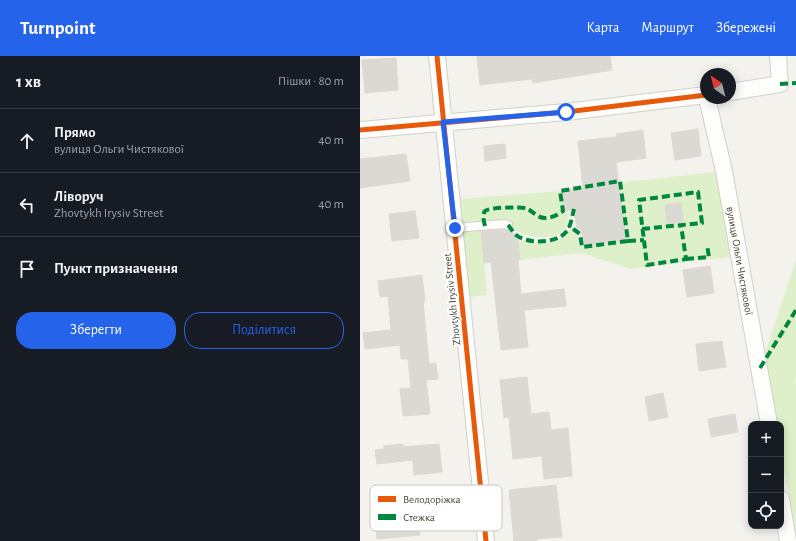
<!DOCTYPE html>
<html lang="uk">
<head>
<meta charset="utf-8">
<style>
  :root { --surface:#171b24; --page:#242831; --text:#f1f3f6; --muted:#9ea1a6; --line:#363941; --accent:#2563eb }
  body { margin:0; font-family:"Alegreya Sans",sans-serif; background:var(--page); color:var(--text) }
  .controls { position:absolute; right:12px; bottom:12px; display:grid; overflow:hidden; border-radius:8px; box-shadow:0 2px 10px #0003 }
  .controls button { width:36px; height:36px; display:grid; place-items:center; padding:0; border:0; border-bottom:1px solid var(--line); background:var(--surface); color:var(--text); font:20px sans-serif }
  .compass { position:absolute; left:340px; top:12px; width:36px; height:36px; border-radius:50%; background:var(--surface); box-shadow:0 2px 10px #0003; rotate:325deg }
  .stop { position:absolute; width:12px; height:12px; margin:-9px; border:3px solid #2563eb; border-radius:50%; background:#fff }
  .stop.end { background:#2563eb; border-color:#fff; box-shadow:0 1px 4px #0008 }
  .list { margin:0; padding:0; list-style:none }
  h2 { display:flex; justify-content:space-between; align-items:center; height:52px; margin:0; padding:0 16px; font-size:17px }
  h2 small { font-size:13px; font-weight:400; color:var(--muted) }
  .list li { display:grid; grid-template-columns:26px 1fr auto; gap:12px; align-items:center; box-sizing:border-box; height:64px; padding:0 16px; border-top:1px solid var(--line) }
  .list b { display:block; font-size:15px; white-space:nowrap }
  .list p { margin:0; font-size:13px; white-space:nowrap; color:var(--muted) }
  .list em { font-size:13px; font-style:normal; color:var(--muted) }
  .actions { display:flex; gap:8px; padding:12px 16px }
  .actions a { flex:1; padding:9px 0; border:1px solid var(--accent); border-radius:16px; text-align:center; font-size:14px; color:var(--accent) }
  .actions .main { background:var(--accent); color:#fff }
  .icon { flex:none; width:22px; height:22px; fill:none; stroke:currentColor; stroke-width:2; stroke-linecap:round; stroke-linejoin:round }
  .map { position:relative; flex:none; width:436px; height:485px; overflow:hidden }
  header { display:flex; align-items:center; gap:24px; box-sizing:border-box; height:56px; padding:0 20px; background:var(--accent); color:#fff }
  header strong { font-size:19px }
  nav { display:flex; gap:22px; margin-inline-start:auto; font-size:14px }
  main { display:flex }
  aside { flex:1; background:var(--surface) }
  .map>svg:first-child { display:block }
</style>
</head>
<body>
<header>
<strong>Turnpoint</strong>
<nav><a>Карта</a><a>Маршрут</a><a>Збережені</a></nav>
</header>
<main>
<aside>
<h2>1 хв<small>Пішки · 80 m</small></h2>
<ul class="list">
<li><svg class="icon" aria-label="ahead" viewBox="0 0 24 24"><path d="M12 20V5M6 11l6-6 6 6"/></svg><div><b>Прямо</b><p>вулиця Ольги Чистякової</p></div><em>40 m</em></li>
<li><svg class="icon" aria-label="left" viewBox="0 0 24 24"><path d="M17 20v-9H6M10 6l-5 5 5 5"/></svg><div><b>Ліворуч</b><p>Zhovtykh Irysiv Street</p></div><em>40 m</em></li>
<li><svg class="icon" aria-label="arrive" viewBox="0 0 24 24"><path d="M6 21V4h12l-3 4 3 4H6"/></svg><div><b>Пункт призначення</b></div></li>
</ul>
<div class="actions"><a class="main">Зберегти</a><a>Поділитися</a></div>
</aside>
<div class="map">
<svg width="436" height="485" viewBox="0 0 436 485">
  <rect width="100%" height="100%" fill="#f3f2ec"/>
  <path fill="#def0ca" d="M364,115L379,200L271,213L221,197L160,204L158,184C176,188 198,192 210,174L215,176L217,174L219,189L224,190L266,184L258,127Z
    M201,135L204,154H208C208,162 209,169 203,175C194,186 165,181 155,174C152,172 149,168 146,165L120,168L127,239L109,241L100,143Z
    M436,204V322L435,325L436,328V475L421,398V368H415L403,303Z"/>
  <path fill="#dbd9d3" stroke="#dcd9d2" d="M117,0H250L252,14L173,27L172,23L120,29Z
    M36,2L38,34L5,37L2,4Z
    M338,73L341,100L315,104L311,77Z
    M283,74L286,102L256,106L266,184L224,190L221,173L217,174L214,153L204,155L201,135L223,132L218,85L257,81L256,78Z
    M145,88L146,102L125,105L124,90Z
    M46,98L50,125L0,132V103Z
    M321,147L323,166L307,167L305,149Z
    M55,155L59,182L32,185L29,158Z
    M144,174H151L158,184L160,204H158L161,238L204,233L206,250L164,254L168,291L141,294L131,206L124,207L121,175Z
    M350,210L354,237L327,241L323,214Z
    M62,219L65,246H63L69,308L76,307L78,323L66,324L70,358L43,360L40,333L51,332L48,303H41L40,289L5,293L3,277L31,274L28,240L20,241L18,225Z
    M362,285L366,311L339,315L336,288Z
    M167,321L171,358L189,356L191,374L208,372L212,420L184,423L182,400L153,403L149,361L144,362L140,324Z
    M303,337L308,361L289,365L285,341Z
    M375,358L378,376L351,381L348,363Z
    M43,388V391L79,388L82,416L54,419L53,404L17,408L15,394L24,393V390Z
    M196,429L202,481L177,483V485H154L149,434Z
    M66,435L68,459L58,460L60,479L17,483L13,440Z"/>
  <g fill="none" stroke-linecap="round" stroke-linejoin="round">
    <defs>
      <path id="lane" d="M95,172L145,168L148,169"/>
      <g id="street">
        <path d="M77,0L126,485"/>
        <path d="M370,36L420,28L418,0"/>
        <path id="s1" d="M347,42L364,115L409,368"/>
        <path d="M0,74L206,56L346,39"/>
        <path d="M421,443L428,485"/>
      </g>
    </defs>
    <use href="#lane" stroke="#d1d0ca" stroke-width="10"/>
    <use href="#street" stroke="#d1d0ca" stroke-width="18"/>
    <use href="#lane" stroke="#fdfdfc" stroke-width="8"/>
    <use href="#street" stroke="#fdfdfc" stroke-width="16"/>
    <path stroke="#00873e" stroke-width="4" stroke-dasharray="8 4" stroke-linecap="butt" d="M420,28L436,27
      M148,169C151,172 153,177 156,179C167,188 196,188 206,176C211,171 212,160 214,153
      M125,170C124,166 122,159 125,155C130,151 160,151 166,152C173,155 177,162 185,162C192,162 198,159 203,155L200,135L260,125L268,185L222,191L220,178L209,170
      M282,173L342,167L338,136L279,144L287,209L326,203L321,169
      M268,185L284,184
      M326,203L349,201L347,189
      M400,312L436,254"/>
    <defs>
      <path id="cycleway" d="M77,0L126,485
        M0,74L206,56L346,39"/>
    </defs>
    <use href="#cycleway" stroke="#fff" stroke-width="8"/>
    <use href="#cycleway" stroke="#e8590c" stroke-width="5"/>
  </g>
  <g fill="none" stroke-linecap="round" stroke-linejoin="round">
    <path stroke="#2563eb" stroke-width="5" d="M95,172L83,66L206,56"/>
  </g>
  <g text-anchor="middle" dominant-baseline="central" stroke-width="4" stroke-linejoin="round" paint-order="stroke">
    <g font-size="11" fill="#4b4437" stroke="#fff">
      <text stroke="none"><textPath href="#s1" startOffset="166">вулиця Ольги Чистякової</textPath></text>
      <text transform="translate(92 243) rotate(-96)">Zhovtykh Irysiv Street</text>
    </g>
  </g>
  <rect x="10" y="429" width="132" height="46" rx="6" fill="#fff" stroke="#c9c7c3" stroke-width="1"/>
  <rect x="18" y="440" width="18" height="6" fill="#e8590c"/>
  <rect x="18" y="458" width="18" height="6" fill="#00873e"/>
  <g font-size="11" fill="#4b4437">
    <text x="43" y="447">Велодоріжка</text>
    <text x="43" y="465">Стежка</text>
  </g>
</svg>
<div class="controls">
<button>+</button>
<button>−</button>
<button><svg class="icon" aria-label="locate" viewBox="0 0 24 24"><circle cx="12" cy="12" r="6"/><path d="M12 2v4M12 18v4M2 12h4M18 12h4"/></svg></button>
</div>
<svg class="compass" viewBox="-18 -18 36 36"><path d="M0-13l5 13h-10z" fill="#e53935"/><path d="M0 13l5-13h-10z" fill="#9ea1a6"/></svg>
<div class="stop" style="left:206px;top:56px"></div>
<div class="stop end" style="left:95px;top:172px"></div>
</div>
</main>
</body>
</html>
